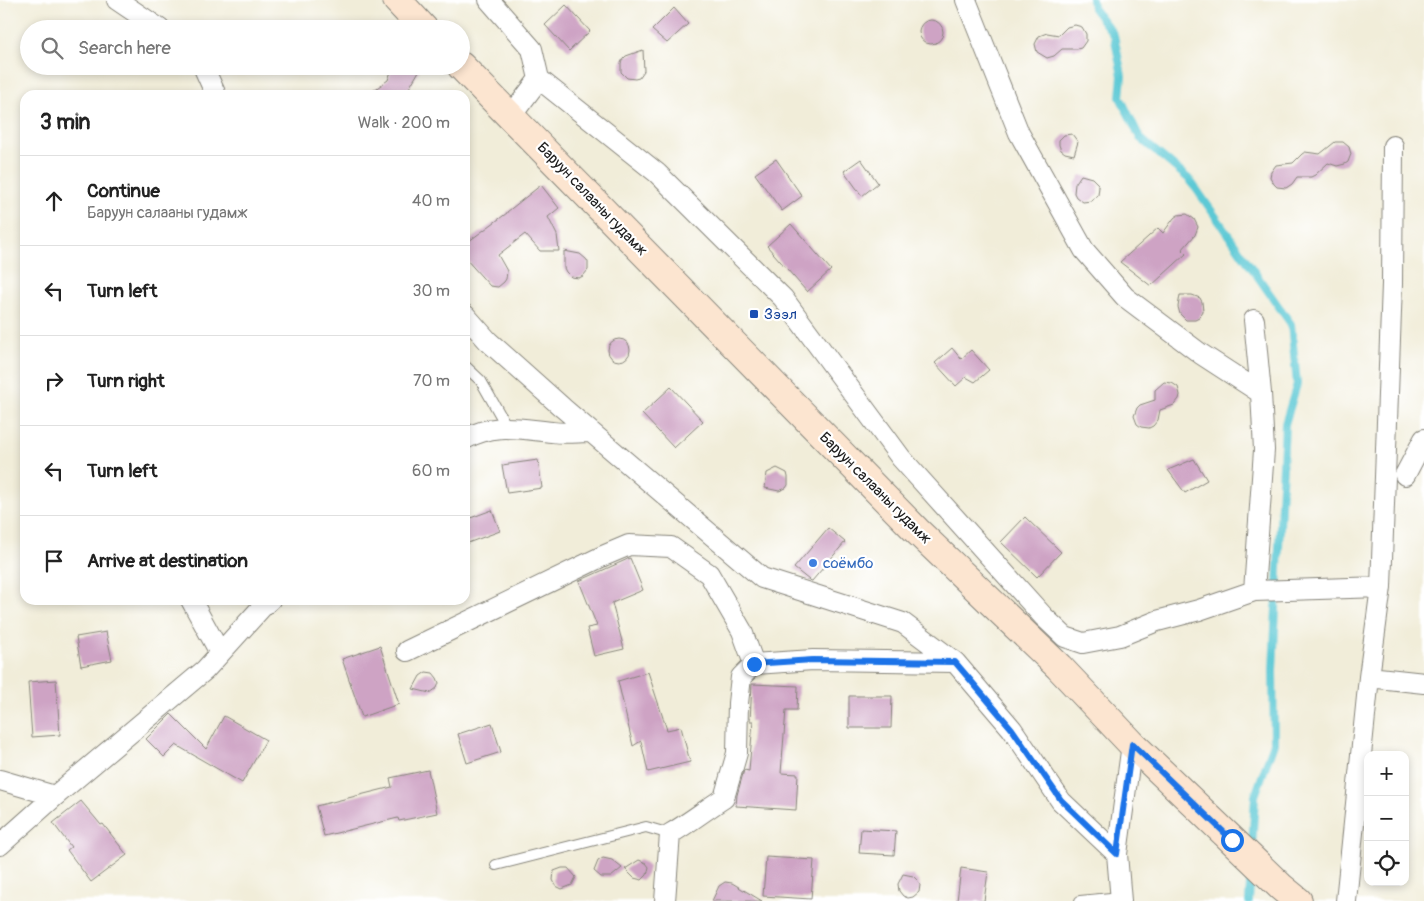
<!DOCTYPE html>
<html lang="en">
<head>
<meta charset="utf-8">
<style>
  :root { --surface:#fff; --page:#f2f2f2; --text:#222; --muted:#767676; --line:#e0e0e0 }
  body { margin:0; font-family:Pangolin,sans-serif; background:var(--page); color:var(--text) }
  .controls { position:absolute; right:15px; bottom:15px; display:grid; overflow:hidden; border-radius:10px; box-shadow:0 2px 8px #0003 }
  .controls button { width:45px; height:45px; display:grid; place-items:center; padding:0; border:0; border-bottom:1px solid var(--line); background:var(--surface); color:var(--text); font:25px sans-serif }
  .stop { position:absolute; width:15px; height:15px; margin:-11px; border:4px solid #1a73e8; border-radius:50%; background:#fff }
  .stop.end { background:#1a73e8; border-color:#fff; box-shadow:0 1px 5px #0008 }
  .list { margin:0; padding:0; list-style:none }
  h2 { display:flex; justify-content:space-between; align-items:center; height:65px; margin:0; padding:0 20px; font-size:21px }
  h2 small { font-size:16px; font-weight:400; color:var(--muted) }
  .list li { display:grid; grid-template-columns:32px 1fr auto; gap:15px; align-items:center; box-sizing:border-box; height:90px; padding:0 20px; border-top:1px solid var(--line) }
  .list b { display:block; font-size:19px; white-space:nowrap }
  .list p { margin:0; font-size:16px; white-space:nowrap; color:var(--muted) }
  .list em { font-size:16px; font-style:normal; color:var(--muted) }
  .icon { flex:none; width:28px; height:28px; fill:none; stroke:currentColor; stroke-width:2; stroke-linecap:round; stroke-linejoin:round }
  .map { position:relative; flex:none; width:1424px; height:901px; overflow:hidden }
  .search { position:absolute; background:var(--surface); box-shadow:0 2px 8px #0003; left:20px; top:20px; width:450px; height:55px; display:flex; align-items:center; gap:12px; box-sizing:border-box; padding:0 18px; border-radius:28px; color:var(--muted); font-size:19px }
  .panel { position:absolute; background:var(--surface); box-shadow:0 2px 8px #0003; left:20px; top:90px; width:450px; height:515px; border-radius:15px }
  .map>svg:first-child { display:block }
</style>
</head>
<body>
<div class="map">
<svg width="1424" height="901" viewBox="0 0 1424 901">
  <rect width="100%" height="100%" fill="#fff"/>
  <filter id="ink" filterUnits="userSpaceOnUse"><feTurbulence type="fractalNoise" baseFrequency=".02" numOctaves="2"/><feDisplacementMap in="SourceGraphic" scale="10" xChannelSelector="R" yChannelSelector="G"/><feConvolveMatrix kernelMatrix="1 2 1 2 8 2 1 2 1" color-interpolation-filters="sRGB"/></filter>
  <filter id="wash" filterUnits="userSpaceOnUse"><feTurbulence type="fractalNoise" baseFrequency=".0096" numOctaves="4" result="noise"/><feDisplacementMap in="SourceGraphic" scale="20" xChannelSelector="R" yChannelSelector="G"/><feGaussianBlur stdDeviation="1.12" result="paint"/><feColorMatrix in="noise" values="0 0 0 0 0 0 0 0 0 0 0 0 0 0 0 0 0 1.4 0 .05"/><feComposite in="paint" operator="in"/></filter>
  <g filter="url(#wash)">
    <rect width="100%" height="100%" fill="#f1edd9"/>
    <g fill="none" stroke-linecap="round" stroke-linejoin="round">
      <path stroke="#5dc9d5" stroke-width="8" d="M1092,0L1093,8L1114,35L1122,76L1120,97L1140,138L1190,180L1291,324L1297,384L1285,424L1273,670L1274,743L1255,796L1252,849
        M1249,901L1251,868"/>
    </g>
    <g id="blocks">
      <path fill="#cea3c4" d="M566,5L590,31L569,51L545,25Z
        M674,8L688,24L667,43L652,30Z
        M919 32a12 12 0 1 1 24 0a12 12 0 1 1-24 0Z
        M1075,25L1082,27L1086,34V41L1081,48L1077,49H1062L1054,56L1047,58L1037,52L1035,44L1039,36L1047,33L1059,35L1067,27Z
        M643,50L644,71L639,78L635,79L627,78L621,72V63L623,59L626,56Z
        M393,66H422L405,95H367L388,80Z
        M1072,134L1078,142L1074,155L1065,153L1061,150L1059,145V140L1064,135Z
        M1335,142H1343L1349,147L1351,154L1348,162L1345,164L1337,166L1328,163L1315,175L1311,177H1297L1292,184L1286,188L1277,187L1274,184L1270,177L1271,172L1276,165L1293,163L1302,154L1305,152L1320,154Z
        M776,159L802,196L782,211L755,174Z
        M861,159L878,183L862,196L844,171Z
        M1081,175L1092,178L1098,184L1099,187L1098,195L1091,201L1083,202L1076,197L1074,193L1075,184Z
        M541,185L559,208L548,217L557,235L559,251H540L525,234L498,255L507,271L506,279L504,282L498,287L490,286L465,258V244L507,213V212Z
        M1187,214L1194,219L1198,227L1195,235L1182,250L1186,254L1151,286L1120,262L1158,228L1163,233L1174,218L1178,215Z
        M791,224L831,270L807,292L767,246Z
        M564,251L580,254L586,259L588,262V270L583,276L579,278L571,277L566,272L564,268Z
        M1180,295H1192L1200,298L1202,302L1203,311L1199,318L1195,320H1186L1180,314L1178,307Z
        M608 350a11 11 0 1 1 22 0a11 11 0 1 1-22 0Z
        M952,348L961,359L971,350L989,370L975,382L966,377L956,386L935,363Z
        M1164,382L1172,383L1178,387L1180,395L1179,399L1174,405L1160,410L1158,420L1153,426L1149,428L1141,427L1137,424L1134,416L1137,408L1140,405L1155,400V390Z
        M671,387L703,421L674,448L642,414Z
        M1194,459L1207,480L1185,493L1168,470Z
        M538,460L542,488L507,493L502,465Z
        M777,468L787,473L788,477V485L786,488L779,491L765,488L767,473Z
        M492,510L500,531L465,544V520Z
        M1025,517L1061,552L1037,577L1001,542Z
        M828,528L845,542L812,581L809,580L794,568Z
        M630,558L643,590L612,603L624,649L594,656L587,628L597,626L579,581Z
        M106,632L112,660L81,666L76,637Z
        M380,646L399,704L362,717L342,659Z
        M426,672L433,673L437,678L439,683L437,688L430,693L413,689L420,676Z
        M648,672L667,730L681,727L690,762L648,772L641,741L633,746L618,681Z
        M56,680L60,735L32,737L28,682Z
        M752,684L798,686L797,710H786L781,773L798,774L796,810L736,806L737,795L744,770L749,771L753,721H750Z
        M849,696H892L891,728H849Z
        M171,714L206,749L224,716L266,740L242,783L176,745L164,757L146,739Z
        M492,723L501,752L467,763L458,734Z
        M428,770L437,813L399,821L398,818L324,836L316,806L392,787L390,778Z
        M81,801L101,825L103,824L127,855L91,882L67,850L71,847L53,823Z
        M861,829L896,831L894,855L859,853Z
        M766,857L814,860L811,899L763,896Z
        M603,858L612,860L622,868L611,877H601L594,871L598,861Z
        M639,860L646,863L649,867L647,875L642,880L634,878L625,869Z
        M562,868H568L576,877L572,885L562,889L556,886L553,880L554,871Z
        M961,868L988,872L984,901H957Z
        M903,874L913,876L918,881L920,885L919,892L913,897L908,898L903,896L899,891L898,884Z
        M725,882L732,883L762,901H712L719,886Z"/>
    </g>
  </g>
  <g filter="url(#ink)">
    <use href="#blocks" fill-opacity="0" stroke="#86847a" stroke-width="1"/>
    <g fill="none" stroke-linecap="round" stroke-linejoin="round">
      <defs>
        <path id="lane" d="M465,366L481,381L507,427
          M496,865L646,827L670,834
          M1080,901L1121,897"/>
        <path id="street" d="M117,0L160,29
          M489,0L532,49L539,79L511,116
          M966,0L1019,133L1084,250L1125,297L1201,354L1261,393
          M203,66L216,95
          M539,79L657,173L783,298L901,458L1044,617L1065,637L1083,643L1120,636L1157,621L1199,610L1254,591L1381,587
          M465,315L488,341L563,408L762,578L903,623L955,662L1012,729L1061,801L1117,854
          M465,439C495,422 519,429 552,432C565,434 578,432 591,432
          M1405,475L1424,439
          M1254,591L1264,450L1261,393L1254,320
          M191,600L220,653
          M407,651L603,556L629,545L671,547L709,574L742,631L754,664
          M1369,677L1424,683
          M0,780L55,796
          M0,845L55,796L205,670L263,606L270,600
          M665,901L670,834C689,823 705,810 724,798L737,753L738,703L741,677L754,664L813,660L955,662
          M1121,901L1117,854L1132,744
          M1346,901L1369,677L1381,587L1392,284L1393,146"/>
        <path id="secondary" d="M397,0L424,29
          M461,66L917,531L1059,667L1132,744L1281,887L1298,901"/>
      </defs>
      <use href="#lane" stroke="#86847a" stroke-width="12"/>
      <use href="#street" stroke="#86847a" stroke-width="22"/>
      <use href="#secondary" stroke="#86847a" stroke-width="30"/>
      <use href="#lane" stroke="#fff" stroke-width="10"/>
      <use href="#street" stroke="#fff" stroke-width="20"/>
      <use href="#secondary" stroke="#fce5d0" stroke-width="28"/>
    </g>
  </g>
  <g fill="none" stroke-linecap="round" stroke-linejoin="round" filter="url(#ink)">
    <path stroke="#1a73e8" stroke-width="6" d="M754,664L813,660L955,662L1012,729L1061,800L1117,854L1132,744L1232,840"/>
  </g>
  <rect fill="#1a4fb4" stroke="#fff" stroke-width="2" x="749" y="309" width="10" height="10" rx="2.5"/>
  <circle fill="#3f7fe0" stroke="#fff" stroke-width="2" cx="813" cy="563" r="5"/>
  <g text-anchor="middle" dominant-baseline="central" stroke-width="4.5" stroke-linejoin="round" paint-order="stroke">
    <g font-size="15" fill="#1c1c1c" stroke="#fff">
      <text transform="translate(592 199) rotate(46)">Баруун салааны гудамж</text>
      <text transform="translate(875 488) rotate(45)">Баруун салааны гудамж</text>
    </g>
    <g font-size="15" fill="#164399" stroke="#fff" text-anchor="start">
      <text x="764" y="314">Зээл</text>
    </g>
    <g font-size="15" fill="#366cbe" stroke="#fff" text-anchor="start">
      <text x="823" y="563">соёмбо</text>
    </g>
  </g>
</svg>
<div class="controls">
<button>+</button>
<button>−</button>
<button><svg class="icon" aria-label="locate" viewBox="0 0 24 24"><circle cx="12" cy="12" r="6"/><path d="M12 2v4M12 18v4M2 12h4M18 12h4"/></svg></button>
</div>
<div class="stop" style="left:1232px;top:840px"></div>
<div class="stop end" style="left:754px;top:664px"></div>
<div class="search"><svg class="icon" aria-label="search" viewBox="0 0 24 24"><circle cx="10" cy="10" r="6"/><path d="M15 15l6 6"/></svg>Search here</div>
<section class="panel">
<h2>3 min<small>Walk · 200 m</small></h2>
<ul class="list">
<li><svg class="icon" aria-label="ahead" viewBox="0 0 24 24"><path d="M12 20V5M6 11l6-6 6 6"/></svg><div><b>Continue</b><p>Баруун салааны гудамж</p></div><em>40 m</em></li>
<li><svg class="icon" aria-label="left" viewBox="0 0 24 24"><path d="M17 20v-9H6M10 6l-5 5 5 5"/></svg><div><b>Turn left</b></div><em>30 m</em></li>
<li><svg class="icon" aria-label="right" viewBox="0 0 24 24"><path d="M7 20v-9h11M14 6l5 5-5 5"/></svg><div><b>Turn right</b></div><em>70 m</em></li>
<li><svg class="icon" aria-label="left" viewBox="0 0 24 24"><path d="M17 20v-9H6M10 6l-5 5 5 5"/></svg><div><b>Turn left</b></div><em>60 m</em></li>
<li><svg class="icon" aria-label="arrive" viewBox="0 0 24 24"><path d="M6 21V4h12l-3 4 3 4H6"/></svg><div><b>Arrive at destination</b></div></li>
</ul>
</section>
</div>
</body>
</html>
